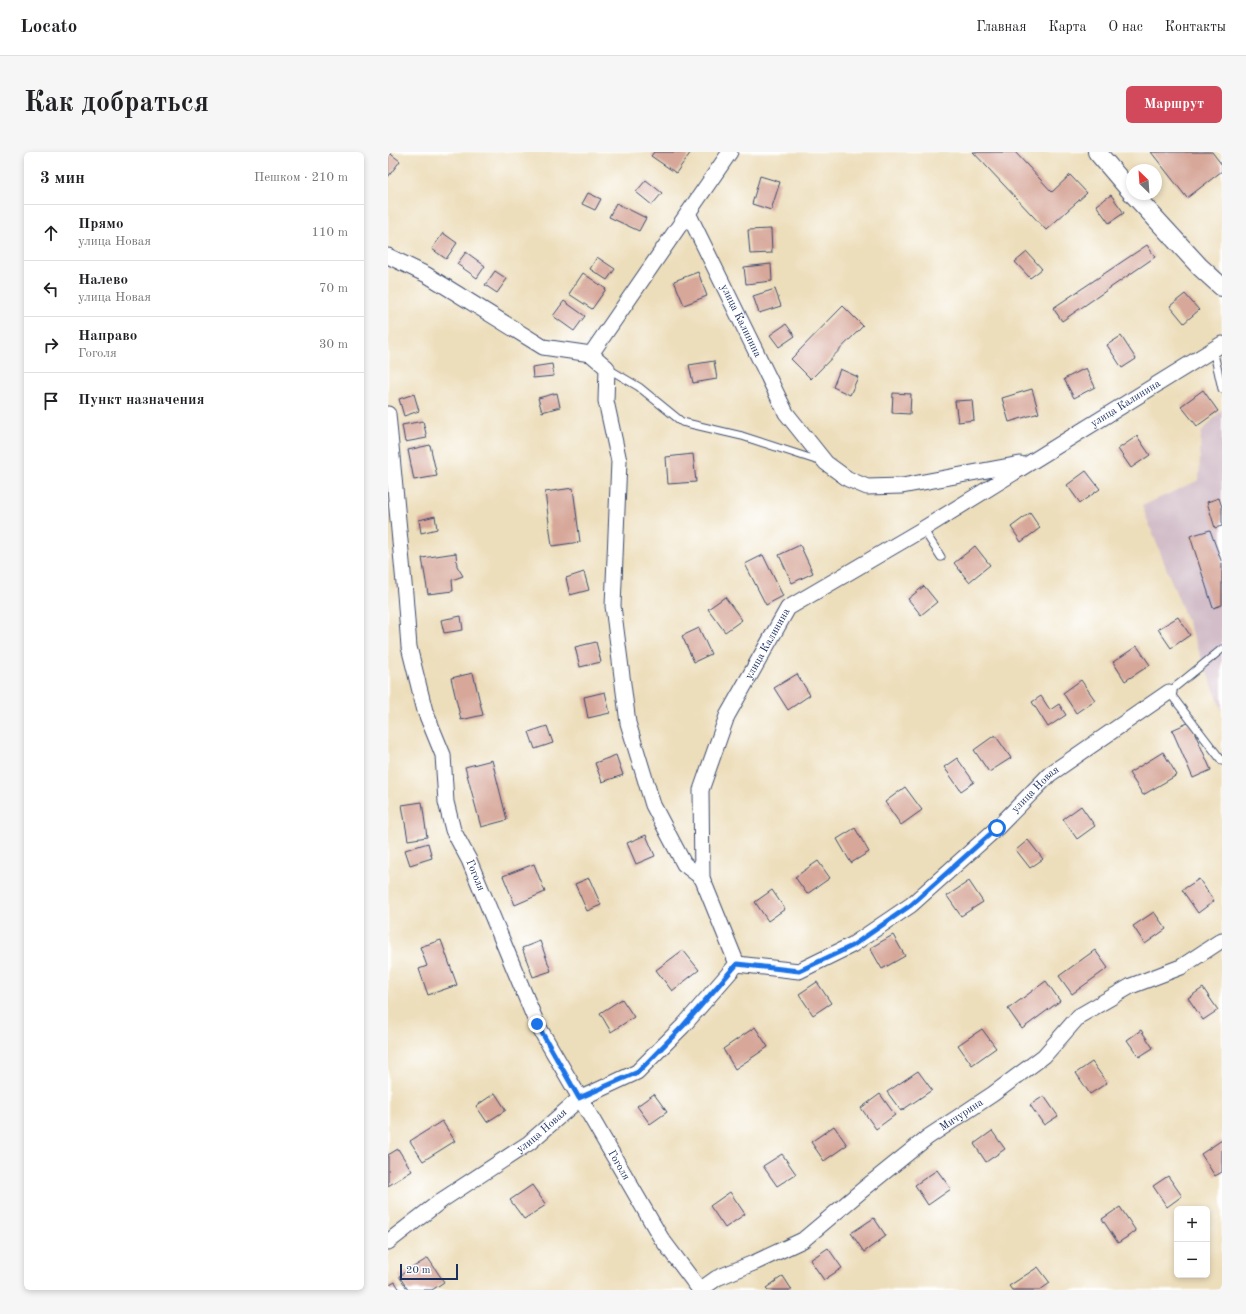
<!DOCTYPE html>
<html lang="ru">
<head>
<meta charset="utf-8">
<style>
  :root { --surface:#fff; --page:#f6f6f6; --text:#202124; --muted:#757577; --line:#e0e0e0; --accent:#d1495b }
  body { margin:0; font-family:"Old Standard TT",serif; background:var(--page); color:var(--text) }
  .controls { position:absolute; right:12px; bottom:12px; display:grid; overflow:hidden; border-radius:6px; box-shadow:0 2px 6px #0003 }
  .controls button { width:36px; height:36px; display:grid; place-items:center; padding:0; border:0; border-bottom:1px solid var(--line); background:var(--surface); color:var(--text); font:20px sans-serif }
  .compass { position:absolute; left:738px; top:12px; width:36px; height:36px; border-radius:50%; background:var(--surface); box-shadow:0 2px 6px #0003; rotate:335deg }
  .scale { position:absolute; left:12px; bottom:10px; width:58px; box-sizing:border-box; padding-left:4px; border:2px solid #1b2f5e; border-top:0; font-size:11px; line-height:14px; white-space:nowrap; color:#1b2f5e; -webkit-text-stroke:3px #fff; paint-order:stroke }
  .stop { position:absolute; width:12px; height:12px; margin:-9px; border:3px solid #1a73e8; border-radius:50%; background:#fff }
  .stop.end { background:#1a73e8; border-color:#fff; box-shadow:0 1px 4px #0008 }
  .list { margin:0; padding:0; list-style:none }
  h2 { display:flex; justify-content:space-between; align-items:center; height:52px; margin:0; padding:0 16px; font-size:17px }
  h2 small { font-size:13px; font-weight:400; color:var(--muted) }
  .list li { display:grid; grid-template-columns:26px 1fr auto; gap:12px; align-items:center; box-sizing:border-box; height:56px; padding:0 16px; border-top:1px solid var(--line) }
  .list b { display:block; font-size:15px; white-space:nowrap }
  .list p { margin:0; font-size:13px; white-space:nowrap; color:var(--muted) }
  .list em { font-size:13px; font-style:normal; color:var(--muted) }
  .icon { flex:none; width:22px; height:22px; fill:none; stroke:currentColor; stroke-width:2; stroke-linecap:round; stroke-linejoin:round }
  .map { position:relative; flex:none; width:834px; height:1138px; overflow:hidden; border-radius:6px }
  header { display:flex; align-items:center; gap:24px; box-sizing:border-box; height:56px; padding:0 20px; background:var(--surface); border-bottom:1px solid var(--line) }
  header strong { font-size:19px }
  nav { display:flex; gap:22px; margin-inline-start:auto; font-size:14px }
  .intro { display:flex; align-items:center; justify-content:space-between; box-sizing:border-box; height:96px; padding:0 24px }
  h1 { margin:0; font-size:28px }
  .button { padding:10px 18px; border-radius:6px; background:var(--accent); color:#fff; font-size:14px; font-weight:700 }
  main { display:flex; gap:24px; padding:0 24px }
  aside { flex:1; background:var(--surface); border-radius:6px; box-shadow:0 2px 6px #0003 }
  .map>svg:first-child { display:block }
</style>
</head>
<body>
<header>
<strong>Locato</strong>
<nav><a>Главная</a><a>Карта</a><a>О нас</a><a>Контакты</a></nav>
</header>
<div class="intro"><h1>Как добраться</h1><a class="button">Маршрут</a></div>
<main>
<aside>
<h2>3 мин<small>Пешком · 210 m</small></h2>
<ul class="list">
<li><svg class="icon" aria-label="ahead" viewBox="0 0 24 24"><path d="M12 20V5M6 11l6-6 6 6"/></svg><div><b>Прямо</b><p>улица Новая</p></div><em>110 m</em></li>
<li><svg class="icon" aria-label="left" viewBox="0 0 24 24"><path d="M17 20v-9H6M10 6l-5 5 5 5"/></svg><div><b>Налево</b><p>улица Новая</p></div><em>70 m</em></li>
<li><svg class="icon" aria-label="right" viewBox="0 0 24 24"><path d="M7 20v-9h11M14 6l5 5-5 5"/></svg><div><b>Направо</b><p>Гоголя</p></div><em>30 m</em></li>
<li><svg class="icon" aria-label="arrive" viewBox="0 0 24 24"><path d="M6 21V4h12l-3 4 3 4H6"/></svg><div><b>Пункт назначения</b></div></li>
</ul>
</aside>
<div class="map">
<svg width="834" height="1138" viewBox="0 0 834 1138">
  <rect width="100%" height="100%" fill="#fff"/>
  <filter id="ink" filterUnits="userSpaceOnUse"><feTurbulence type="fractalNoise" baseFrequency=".025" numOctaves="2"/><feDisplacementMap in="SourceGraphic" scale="8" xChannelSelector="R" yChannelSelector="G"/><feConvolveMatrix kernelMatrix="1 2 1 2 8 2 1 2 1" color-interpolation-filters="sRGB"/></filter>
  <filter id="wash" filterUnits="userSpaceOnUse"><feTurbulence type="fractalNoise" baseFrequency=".012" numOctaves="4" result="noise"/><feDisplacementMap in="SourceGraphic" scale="16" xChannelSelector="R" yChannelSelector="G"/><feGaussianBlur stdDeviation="0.9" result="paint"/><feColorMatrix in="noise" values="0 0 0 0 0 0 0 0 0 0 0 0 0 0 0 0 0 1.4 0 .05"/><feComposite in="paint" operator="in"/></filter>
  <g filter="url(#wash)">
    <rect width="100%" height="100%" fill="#eddebb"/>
    <path fill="#d2bdc8" d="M834,257V558L754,354L811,328L813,281Z"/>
    <g id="blocks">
      <path fill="#d7a79a" d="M0,0L12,9L0,25Z
        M266,0H303L288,21L263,4Z
        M585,0H627L664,40L682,23L699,41L658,78Z
        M763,0H824L834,13V19L799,46Z
        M372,24L392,30L383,58L364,52Z
        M258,28L274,41L264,53L248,40Z
        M200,41L213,47L207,58L194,52Z
        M723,43L736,61L721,71L708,53Z
        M228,51L258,66L251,79L221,65Z
        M383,77L384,101L362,102L360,78Z
        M55,81L69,91L58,107L44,97Z
        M759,93L767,105L674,169L665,156Z
        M78,100L97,114L89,126L69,112Z
        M639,100L654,117L642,126L627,110Z
        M209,105L227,117L219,128L202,117Z
        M383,112L384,129L358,132L356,115Z
        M107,119L119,127L109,141L97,133Z
        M310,120L319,144L296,153L286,129Z
        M195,121L218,137L204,157L181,142Z
        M387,137L393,154L371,161L365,144Z
        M797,142L811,158L796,171L782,154Z
        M176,149L197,164L186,179L165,164Z
        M455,154L475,174L423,227L403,207Z
        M398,172L407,184L391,195L382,183Z
        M733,184L748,207L734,216L719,193Z
        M326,209L329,227L305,231L301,213Z
        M164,212L166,224L145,226L144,215Z
        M698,216L707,235L686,246L676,227Z
        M452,217L470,225L462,243L445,235Z
        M644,237L651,261L621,270L614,246Z
        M815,238L830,259L809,274L793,254Z
        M169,241L172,255L154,260L150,246Z
        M505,241L523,242L522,262L504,261Z
        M26,242L31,259L16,264L11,247Z
        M584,248L586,268L570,270L567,249Z
        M35,269L39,286L17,290L14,273Z
        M749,284L762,303L743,316L730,297Z
        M42,293L49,324L26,328L20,298Z
        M305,302L308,330L280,332L278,305Z
        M698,319L712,337L692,351L679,333Z
        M185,336L192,390L164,394L157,340Z
        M831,346L834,355V374L827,376L819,350Z
        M642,361L652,376L633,390L623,375Z
        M47,364L49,377L33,381L31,368Z
        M822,378L834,411V453L825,456L802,384Z
        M412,393L425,421L404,431L391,403Z
        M587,394L602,413L581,430L566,411Z
        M68,401L69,414L75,424L64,428L65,439L40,442L34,406Z
        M375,403L395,444L378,453L357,412Z
        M196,420L201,438L182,443L178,426Z
        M536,434L549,450L533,463L520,447Z
        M337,445L354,468L337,480L320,457Z
        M73,464L75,478L56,481L53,468Z
        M790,465L802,483L783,496L770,477Z
        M311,476L323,502L306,510L294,484Z
        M208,490L213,510L192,515L187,495Z
        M749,494L762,513L737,529L725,510Z
        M85,521L95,563L73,568L63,526Z
        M409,522L422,543L400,558L386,536Z
        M693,528L707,548L688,561L675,541Z
        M217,540L222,561L200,566L196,545Z
        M653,544L662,558L671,552L678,563L660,575L644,550Z
        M802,570L823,618L805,626L784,578Z
        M159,574L165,591L147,597L141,580Z
        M607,583L623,606L601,620L586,598Z
        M775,600L789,623L755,643L741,621Z
        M228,603L235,623L214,630L207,611Z
        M569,606L586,630L573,639L556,615Z
        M104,608L119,668L93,675L77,615Z
        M517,635L534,658L513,673L497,650Z
        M34,650L39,685L20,688L14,653Z
        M693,654L707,674L689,687L675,667Z
        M467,676L481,700L463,711L449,687Z
        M258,683L267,704L248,712L239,691Z
        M640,688L655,707L642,716L628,698Z
        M40,691L44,706L22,713L17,698Z
        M430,709L442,726L419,742L407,725Z
        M146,712L157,740L127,753L115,724Z
        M201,726L213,753L199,759L187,732Z
        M811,727L826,749L810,761L794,738Z
        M581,729L595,750L573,764L559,744Z
        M384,738L397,757L380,769L367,750Z
        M766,760L778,777L757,792L745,774Z
        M505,783L517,804L494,817L482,796Z
        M53,788L69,833L40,843L31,817L39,814L32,795Z
        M152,789L163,819L145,825L134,796Z
        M295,798L311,818L284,839L268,818Z
        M707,798L720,816L684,842L671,824Z
        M658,829L672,849L634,877L620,857Z
        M429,830L443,851L425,863L411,842Z
        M815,836L830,858L815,868L800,846Z
        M234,847L246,865L223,880L212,861Z
        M367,875L380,895L347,917L335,897Z
        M594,877L608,896L584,913L570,893Z
        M753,878L765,896L751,905L739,888Z
        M704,910L719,931L702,942L688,921Z
        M530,919L544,938L513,959L499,940Z
        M107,941L118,958L99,970L88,954Z
        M266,942L279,960L262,972L249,954Z
        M492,942L507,963L488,977L473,956Z
        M656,944L670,964L656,973L642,953Z
        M54,969L67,989L35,1009L22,989Z
        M446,974L459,993L436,1009L423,990Z
        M604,979L617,997L598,1010L586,992Z
        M834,988V1020L827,1024L813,1002Z
        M10,997L24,1019L0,1034V1003Z
        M394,1002L408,1022L389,1034L375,1014Z
        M549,1018L563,1037L540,1053L527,1033Z
        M780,1024L794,1044L779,1055L765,1034Z
        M144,1033L158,1053L136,1067L122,1048Z
        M342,1040L357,1062L337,1076L322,1054Z
        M732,1055L748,1079L730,1091L714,1067Z
        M486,1066L498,1084L476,1100L463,1081Z
        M440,1096L454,1116L436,1128L422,1108Z
        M40,1106L56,1130L44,1138H20L11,1124Z
        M650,1115L662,1131L652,1138H624L621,1134Z
        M395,1124L404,1138H380L378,1136Z
        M7,1130L12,1138H0V1134Z"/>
    </g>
  </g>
  <g filter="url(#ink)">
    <use href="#blocks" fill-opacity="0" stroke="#3a496c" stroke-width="1"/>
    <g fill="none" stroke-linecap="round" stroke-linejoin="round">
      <defs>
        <path id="service" d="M825,197L834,237
          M219,216L251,235L294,270L354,284L434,310
          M535,377L553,405
          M834,497L781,540L834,609"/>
        <g id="minor">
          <path id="s1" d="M300,61L398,261L438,311L460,327L479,335L514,334L632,312"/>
          <path d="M0,104L39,123L155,195L203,202"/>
          <path id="s2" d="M0,262L17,442L21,495L37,559L55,603L58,650L65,678L81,708L149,872L273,1086L312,1138"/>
          <path d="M314,726L296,712L265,653L240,571L225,454L231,309L218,249L219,216L203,202L342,0"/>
          <path id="s3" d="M349,812L314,726L313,638L339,564L400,456L535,377L834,192"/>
          <path id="s4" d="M0,1090L54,1048L141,991L191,947L249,920L295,874L349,812L411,819L464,793L523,753L609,676L662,622L781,540"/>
          <path id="s5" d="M312,1138L329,1126L368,1110L415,1088L478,1035L540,985L605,942L656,904L691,864L743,834L793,815L834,788"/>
        </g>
        <path id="tertiary" d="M709,0L744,41
          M745,42L812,115L834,135"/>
      </defs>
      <use href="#service" stroke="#3a496c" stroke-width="9"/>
      <use href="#minor" stroke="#3a496c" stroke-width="17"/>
      <use href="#tertiary" stroke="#3a496c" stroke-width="20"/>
      <use href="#service" stroke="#fff" stroke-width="7"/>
      <use href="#minor" stroke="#fff" stroke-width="15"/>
      <use href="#tertiary" stroke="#fff" stroke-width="18"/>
    </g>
  </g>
  <g fill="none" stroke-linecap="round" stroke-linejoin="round" filter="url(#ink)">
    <path stroke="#1a73e8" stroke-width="5" d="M149,872L191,946L250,920L295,874L349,812L411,819L464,794L523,753L609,676"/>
  </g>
  <g text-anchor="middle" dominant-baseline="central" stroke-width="3" stroke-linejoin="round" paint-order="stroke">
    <g font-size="11" fill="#1b2f5e" stroke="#fff">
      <text stroke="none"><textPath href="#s1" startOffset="120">улица Калинина</textPath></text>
      <text stroke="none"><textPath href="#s3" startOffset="778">улица Калинина</textPath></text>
      <text stroke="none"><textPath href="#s3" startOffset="342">улица Калинина</textPath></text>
      <text stroke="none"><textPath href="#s4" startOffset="813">улица Новая</textPath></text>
      <text stroke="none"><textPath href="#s2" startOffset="474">Гоголя</textPath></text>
      <text stroke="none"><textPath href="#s5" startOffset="317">Мичурина</textPath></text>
      <text stroke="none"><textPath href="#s4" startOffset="190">улица Новая</textPath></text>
      <text stroke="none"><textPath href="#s2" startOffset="798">Гоголя</textPath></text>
    </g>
  </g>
</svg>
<div class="controls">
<button>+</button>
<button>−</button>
</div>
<svg class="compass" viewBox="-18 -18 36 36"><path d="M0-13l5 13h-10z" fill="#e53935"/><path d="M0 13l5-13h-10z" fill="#757577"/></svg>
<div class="scale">20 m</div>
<div class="stop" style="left:609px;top:676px"></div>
<div class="stop end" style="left:149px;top:872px"></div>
</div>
</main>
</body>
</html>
